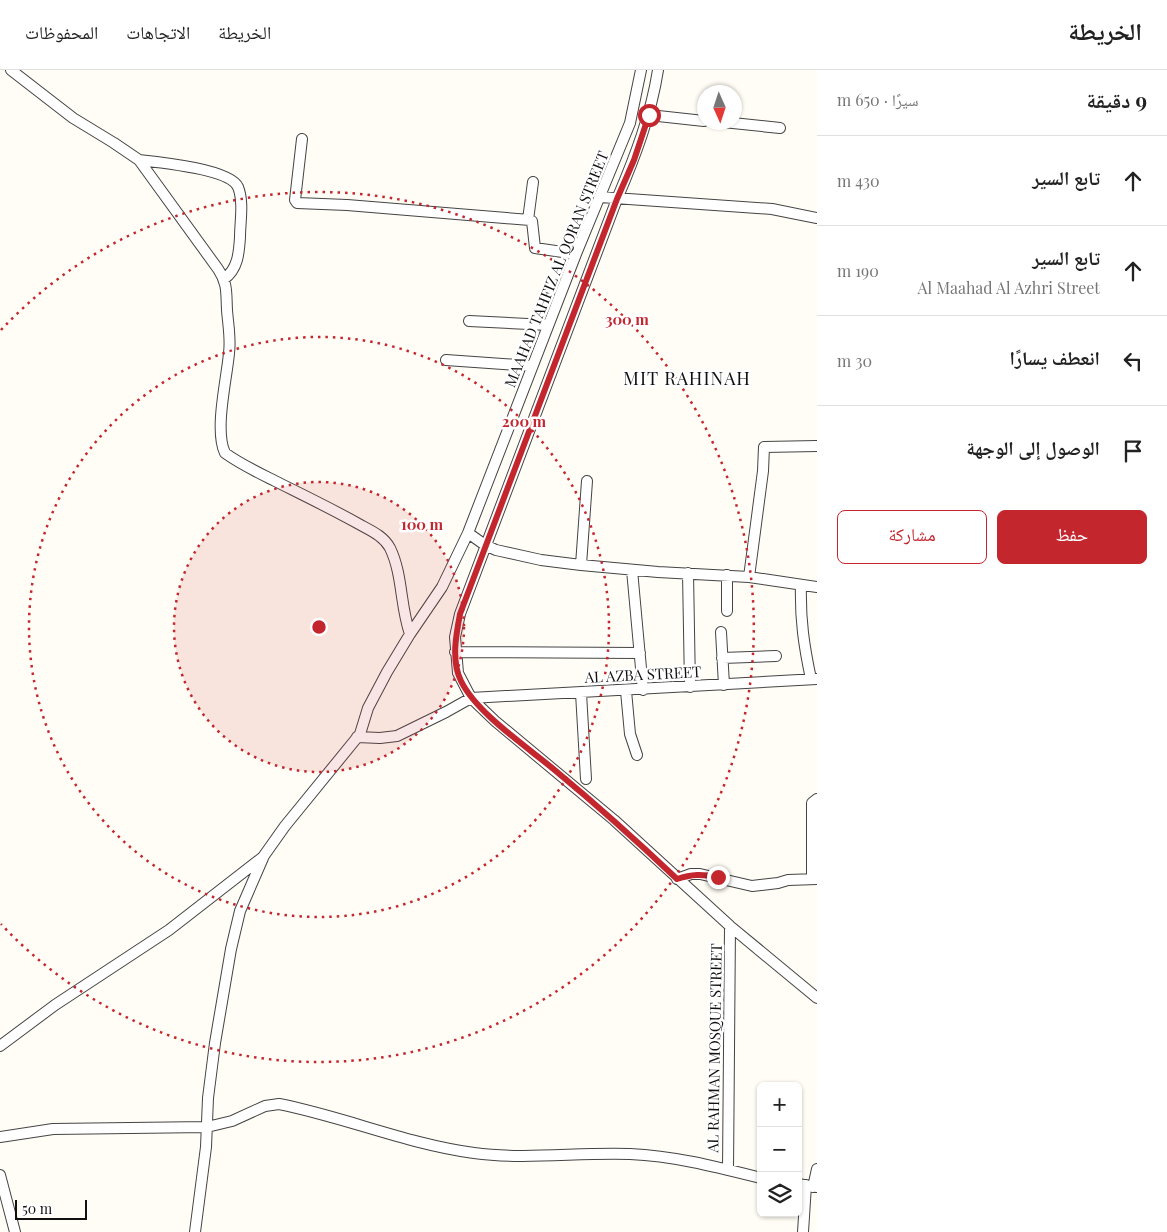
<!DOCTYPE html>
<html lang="ar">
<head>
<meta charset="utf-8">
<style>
  :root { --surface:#fff; --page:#f6f6f6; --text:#222; --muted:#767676; --line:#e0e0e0; --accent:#c4262e }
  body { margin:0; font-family:"Playfair Display","Noto Naskh Arabic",serif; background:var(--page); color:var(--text); direction:rtl }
  .controls { position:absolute; right:15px; bottom:15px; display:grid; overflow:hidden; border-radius:8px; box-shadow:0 1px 4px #0004 }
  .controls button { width:45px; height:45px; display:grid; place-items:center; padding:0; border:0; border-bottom:1px solid var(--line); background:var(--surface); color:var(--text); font:25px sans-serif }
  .compass { position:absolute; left:697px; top:15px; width:45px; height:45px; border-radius:50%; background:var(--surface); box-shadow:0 1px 4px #0004; rotate:177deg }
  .scale { position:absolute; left:15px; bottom:12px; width:72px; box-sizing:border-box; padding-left:5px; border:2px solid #111; border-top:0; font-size:14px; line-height:18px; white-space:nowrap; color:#111; -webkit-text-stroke:4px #fff; paint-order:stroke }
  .stop { position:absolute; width:15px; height:15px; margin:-11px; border:4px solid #c4262e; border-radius:50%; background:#fff }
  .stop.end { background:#c4262e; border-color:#fff; box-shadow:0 1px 5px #0008 }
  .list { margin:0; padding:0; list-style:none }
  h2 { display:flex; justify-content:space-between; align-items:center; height:65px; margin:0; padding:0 20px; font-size:21px }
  h2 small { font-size:16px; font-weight:400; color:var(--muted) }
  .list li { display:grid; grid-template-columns:32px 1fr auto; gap:15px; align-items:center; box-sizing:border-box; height:90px; padding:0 20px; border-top:1px solid var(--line) }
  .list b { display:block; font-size:19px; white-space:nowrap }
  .list p { margin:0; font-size:16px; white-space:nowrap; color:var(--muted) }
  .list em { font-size:16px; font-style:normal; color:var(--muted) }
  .actions { display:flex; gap:10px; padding:15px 20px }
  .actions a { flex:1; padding:11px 0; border:1px solid var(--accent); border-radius:8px; text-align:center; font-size:18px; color:var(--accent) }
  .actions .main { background:var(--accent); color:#fff }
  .icon { flex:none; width:28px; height:28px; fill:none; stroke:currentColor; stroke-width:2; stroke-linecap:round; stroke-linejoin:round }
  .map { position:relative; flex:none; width:817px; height:1162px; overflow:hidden; direction:ltr }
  header { display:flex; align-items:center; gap:30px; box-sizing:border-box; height:70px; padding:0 25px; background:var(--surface); border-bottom:1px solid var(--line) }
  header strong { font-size:24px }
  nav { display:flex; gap:28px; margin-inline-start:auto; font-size:18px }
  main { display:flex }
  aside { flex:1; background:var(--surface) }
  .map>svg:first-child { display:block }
</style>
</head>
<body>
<header>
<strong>الخريطة</strong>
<nav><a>الخريطة</a><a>الاتجاهات</a><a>المحفوظات</a></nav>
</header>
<main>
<aside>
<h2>9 دقيقة<small>سيرًا · 650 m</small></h2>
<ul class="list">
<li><svg class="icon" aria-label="ahead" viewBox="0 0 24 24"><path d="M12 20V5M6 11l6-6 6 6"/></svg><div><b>تابع السير</b></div><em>430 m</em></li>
<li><svg class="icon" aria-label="ahead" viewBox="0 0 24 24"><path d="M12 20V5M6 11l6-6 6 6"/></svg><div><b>تابع السير</b><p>Al Maahad Al Azhri Street</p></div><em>190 m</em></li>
<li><svg class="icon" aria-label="left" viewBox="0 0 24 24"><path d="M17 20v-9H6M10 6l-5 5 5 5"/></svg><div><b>انعطف يسارًا</b></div><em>30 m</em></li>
<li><svg class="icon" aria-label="arrive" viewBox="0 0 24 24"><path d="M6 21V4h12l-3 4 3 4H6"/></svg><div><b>الوصول إلى الوجهة</b></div></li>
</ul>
<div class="actions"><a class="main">حفظ</a><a>مشاركة</a></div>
</aside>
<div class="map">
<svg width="817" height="1162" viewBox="0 0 817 1162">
  <rect width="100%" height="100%" fill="#fffdf5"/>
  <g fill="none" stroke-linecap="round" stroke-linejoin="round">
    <defs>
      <path id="street" d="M11,0L73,48L114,73L139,90L218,199C228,214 226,223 227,240C228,254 231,269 229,283C227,308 214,360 225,383C240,394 259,403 275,411C303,425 330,438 357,453C369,460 383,465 390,478C403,505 400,536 410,564
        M658,0C651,45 635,87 617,129L460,544L455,567L458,603L471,628L495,651L614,750L730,856L817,928
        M649,45L704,51
        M723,52L780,58
        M302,69L295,130L297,133L347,135L530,150L532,151L535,178L576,184
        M139,90C158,92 230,99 238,117C244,132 240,152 240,167C239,183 238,199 224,209
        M600,127L772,139L817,148
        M528,150L533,112
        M469,251L548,255
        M446,290L532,296
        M468,463L485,475L496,480L541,490L581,495L658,502L749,507L817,517
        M581,495L587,411
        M632,500L643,620
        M688,503L690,617
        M749,507L763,401L764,377L817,376
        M801,515C800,550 804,576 811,609
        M727,541V505
        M721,562L724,615
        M455,582L640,583
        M722,588L776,586
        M626,621L630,664L637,685
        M581,623L586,709
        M357,667L380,668L397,666L446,642L471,628L817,609
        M677,809L691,804H700L752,816L778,813L788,810L817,809
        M812,809V733L817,729
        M0,976L55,935L169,860L263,787L285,756L360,664L368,638L387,602L410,564L442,517L468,463L576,184L630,53L641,0
        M0,1067L53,1059L207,1057L232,1051L265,1036L279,1034C345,1047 407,1074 474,1083C526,1090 578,1082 630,1084C675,1086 717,1097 761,1108
        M728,1100L730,856
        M0,1105L15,1162
        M798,1114L817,1117
        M813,1117L817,1099
        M195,1162L206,1077L208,1028L215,973L231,879L240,841L263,788
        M803,1162L806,1115"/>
    </defs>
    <use href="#street" stroke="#444" stroke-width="12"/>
    <use href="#street" stroke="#fff" stroke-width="10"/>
  </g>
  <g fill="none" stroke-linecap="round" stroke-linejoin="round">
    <path stroke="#c4262e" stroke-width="6" d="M649,45L634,90L617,129L460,544C456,565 451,591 461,611C477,644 529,678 557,702C598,736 638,772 677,809C692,804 702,804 718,807"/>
  </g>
  <circle cx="319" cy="557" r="145" fill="#c4262e" fill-opacity=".12"/>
  <g fill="none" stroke="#c4262e" stroke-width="2.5" stroke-dasharray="2.5 5">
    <circle cx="319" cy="557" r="145"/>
    <circle cx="319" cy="557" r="290"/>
    <path d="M1 260A435 435 0 1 1 1 854"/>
  </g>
  <g text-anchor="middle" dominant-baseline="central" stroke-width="5" stroke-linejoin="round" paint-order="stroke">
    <g font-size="15" fill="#111" stroke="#fff">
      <text transform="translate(556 199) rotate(-68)">MAAHAD TAHFIZ AL QORAN STREET</text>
      <text transform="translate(643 604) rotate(-3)">AL AZBA STREET</text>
      <text transform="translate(714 978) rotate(-89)">AL RAHMAN MOSQUE STREET</text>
    </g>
    <g font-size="18" letter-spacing="1" fill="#111" stroke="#fff">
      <text x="687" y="308">MIT RAHINAH</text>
    </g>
  </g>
  <circle cx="319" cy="557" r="8" fill="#c4262e" stroke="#fff" stroke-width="2.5"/>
  <g font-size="15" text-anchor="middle" font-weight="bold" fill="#c4262e" stroke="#fff" stroke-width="5" stroke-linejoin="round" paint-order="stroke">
    <text x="627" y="255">300 m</text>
    <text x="524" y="357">200 m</text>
    <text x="422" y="460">100 m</text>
  </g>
</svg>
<div class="controls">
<button>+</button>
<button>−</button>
<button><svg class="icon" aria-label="layers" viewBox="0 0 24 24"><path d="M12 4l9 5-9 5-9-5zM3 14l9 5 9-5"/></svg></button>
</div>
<svg class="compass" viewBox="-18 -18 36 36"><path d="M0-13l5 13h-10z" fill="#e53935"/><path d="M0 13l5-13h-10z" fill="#767676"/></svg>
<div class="scale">50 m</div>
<div class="stop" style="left:649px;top:45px"></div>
<div class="stop end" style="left:718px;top:807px"></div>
</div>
</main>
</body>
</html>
